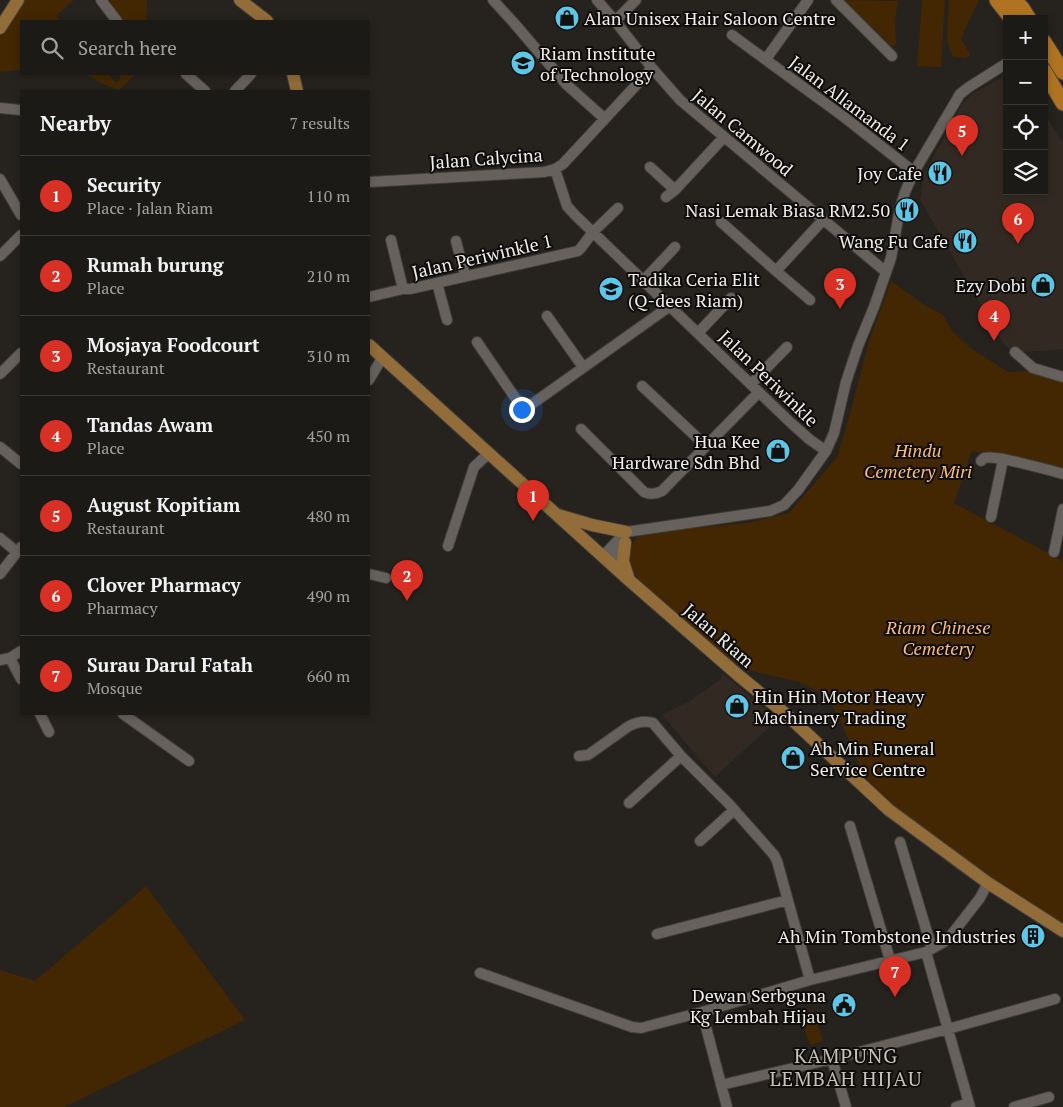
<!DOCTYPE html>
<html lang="en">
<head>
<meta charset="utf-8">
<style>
  :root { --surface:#1c1a16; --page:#292723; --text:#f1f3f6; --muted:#a0a1a1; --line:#3a3835; --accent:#d93025 }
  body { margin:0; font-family:"PT Serif",serif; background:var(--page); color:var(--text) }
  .controls { position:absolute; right:15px; top:15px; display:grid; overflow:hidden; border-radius:0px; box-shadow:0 2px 8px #0003 }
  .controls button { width:45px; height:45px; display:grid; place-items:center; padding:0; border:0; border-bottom:1px solid var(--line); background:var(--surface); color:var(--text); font:25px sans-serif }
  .you { position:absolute; left:521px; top:409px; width:18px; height:18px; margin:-12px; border:4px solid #fff; border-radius:50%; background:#1a73e8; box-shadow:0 0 0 8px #1a73e833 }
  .badge { display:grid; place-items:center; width:32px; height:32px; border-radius:50%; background:var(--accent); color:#fff; font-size:16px; font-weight:700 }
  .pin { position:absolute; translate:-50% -41px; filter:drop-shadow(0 1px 2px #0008) }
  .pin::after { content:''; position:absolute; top:26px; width:18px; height:15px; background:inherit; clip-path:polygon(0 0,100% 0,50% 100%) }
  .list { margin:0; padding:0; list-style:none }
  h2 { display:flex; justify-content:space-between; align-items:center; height:65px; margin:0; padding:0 20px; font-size:21px }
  h2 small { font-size:16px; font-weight:400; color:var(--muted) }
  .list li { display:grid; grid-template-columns:32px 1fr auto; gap:15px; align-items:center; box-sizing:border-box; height:80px; padding:0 20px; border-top:1px solid var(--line) }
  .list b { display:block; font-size:19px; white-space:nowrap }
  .list p { margin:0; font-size:16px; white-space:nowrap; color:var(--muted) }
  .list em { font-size:16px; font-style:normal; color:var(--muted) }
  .icon { flex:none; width:28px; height:28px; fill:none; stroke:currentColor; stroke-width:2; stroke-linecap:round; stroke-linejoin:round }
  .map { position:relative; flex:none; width:1063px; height:1107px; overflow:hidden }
  .search { position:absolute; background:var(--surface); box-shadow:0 2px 8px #0003; left:20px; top:20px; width:350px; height:55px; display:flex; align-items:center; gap:12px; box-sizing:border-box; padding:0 18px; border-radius:0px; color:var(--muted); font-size:19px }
  .panel { position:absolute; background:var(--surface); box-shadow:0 2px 8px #0003; left:20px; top:90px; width:350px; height:625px; border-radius:0px }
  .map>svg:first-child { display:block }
</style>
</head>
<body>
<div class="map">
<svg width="1063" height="1107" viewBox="0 0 1063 1107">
  <rect width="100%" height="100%" fill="#26221e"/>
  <path fill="#322a22" d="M1007,75V191H1044V113L1063,143V349L1014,353L1003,343L920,200L924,174L964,101L974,93Z
    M723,674L778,719L715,777L662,715L690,701L720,680Z"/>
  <path fill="#422702" d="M25,0H74L56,16L61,21H21V70L0,72V36Z
    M106,0H147L146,17L149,21H123Z
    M844,0L898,1L895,20L896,44L891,46Z
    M922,0H945L941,67L917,66Z
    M949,0H979L961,38L969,52V56L965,58L953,57L947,41Z
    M85,74H108L116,83L120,80V77L121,74H136L120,89C109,89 95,79 85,74Z
    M891,281L920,302L943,315L953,332L972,349L1008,372L1032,371L1063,381V468L972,451L954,503L1063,561V927L981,871L895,808L874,789L860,768L842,724L829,699L815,690L799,682L752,671L723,657L641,583L627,561L630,548L636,538L651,532L747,523L789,513L837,457L851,410L869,341Z
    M146,886L245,1020L64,1107H0V970L35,981Z
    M813,1010L823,1041L810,1045L799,1014Z"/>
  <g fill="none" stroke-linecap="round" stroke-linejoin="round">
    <defs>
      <path id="minor" d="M101,0L117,21
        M493,0L514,23L566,84L605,119
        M597,0L615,21L652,68L680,100L886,272
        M836,0L892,56
        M615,21L636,0
        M732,35L844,117L914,172
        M766,59L808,0
        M186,74L205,91
        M235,91L251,74
        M0,108L21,110
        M650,167L675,190
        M555,169L567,206L575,215L791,423L809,439L826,451
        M0,179L21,215
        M369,182L544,172L555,169L563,164L652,68
        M666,197L675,190L724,137
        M721,222L776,271L823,220
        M391,240L403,289
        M456,241L465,276
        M0,256L21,235
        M776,271L810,300
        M644,280L675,247
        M437,283L447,320
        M369,297L403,289H410L578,251L581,248L593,232L618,208
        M547,316L583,367
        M698,333L731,298
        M477,342L516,399L526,404H532L670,306
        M1015,352L1033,368L1063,377
        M0,374L21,353
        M369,380L382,358
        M751,384L787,347
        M642,386L706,446
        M581,429L644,492C650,495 656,494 662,491L759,392
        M0,447L21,464
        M981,461L984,458C993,456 1003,459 1012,461C1029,465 1046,469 1063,474
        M991,517L1003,460
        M0,538L17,552
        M448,546L474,467L488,454
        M1054,552L1063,509
        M602,557L626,532L770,511L784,505L798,490L826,451L834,433L846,382L858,346L874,307L891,258L900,208L905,192L914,172L960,94L969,87L1007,63
        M610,564L626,542
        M0,574L21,547
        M369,574L386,578
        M10,658L21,679
        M0,660L10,658L21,651
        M40,714L49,732
        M123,714L189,761
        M579,756L588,755L629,726C637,722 644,720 653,723L681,756L729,804L774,855L777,861L810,980
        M629,803L681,756
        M850,826L890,960
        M700,841L734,810
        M900,842L932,949
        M657,934L788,900
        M926,952L970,1107
        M480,973L632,1027L641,1028L702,1012L810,980L926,952L944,942L952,934L980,898L988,883
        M702,1012L727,1107
        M832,1059L846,1107
        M721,1085L832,1059L948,1029L1055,999
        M956,1107L969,1103
        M1014,1107L1049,1097"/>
      <path id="major" d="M240,0L267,21
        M0,28L18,0
        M293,74L297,91
        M369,345L630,581L738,675L788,716L889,810L988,883L1063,931
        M558,515L592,525L626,532
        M625,543L623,561L629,580"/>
      <path id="highway" d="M997,0L1012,19
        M1014,0L1022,8L1029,19
        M1044,42L1063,72
        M1044,71L1063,103"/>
    </defs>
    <use href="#minor" stroke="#403d3a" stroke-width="12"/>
    <use href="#major" stroke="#403d3a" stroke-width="14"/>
    <use href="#highway" stroke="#403d3a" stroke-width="17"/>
    <use href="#minor" stroke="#66615d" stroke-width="10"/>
    <use href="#major" stroke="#926c39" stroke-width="12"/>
    <use href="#highway" stroke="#b07321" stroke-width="15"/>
  </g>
  <defs>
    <symbol id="shop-disc" viewBox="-11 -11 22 22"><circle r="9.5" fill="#5dc7e8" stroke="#0e0c0a"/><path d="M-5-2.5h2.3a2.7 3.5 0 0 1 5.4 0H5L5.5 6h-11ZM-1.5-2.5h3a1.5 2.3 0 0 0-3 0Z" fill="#111"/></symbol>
    <symbol id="university-disc" viewBox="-11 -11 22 22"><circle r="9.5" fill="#5dc7e8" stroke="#0e0c0a"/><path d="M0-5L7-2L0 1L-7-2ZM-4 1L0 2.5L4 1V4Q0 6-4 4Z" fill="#111"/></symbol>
    <symbol id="restaurant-disc" viewBox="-11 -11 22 22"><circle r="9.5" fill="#5dc7e8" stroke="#0e0c0a"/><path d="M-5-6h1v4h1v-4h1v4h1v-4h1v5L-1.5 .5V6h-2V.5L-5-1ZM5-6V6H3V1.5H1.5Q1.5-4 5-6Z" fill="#111"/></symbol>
    <symbol id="school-disc" viewBox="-11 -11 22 22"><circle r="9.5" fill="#5dc7e8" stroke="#0e0c0a"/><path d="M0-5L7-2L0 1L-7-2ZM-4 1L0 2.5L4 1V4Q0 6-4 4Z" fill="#111"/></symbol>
    <symbol id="building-disc" viewBox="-11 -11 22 22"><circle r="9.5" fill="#5dc7e8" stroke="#0e0c0a"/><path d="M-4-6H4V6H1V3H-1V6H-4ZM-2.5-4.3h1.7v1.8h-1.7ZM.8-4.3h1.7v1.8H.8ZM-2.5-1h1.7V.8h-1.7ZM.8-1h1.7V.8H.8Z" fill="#111"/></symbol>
    <symbol id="civic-disc" viewBox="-11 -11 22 22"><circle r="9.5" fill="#5dc7e8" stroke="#0e0c0a"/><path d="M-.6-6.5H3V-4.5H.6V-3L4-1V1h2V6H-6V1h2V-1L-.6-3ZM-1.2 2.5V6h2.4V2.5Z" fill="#111"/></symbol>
  </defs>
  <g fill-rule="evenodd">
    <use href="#shop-disc" x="553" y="4" width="28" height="28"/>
    <use href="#university-disc" x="509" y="49" width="28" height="28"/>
    <use href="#restaurant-disc" x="926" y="159" width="28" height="28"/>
    <use href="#restaurant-disc" x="893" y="196" width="28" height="28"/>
    <use href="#restaurant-disc" x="951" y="227" width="28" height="28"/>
    <use href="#shop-disc" x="1029" y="271" width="28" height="28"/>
    <use href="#school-disc" x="597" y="275" width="28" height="28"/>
    <use href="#shop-disc" x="764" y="437" width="28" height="28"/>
    <use href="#shop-disc" x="723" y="692" width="28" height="28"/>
    <use href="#shop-disc" x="779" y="744" width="28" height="28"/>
    <use href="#building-disc" x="1019" y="922" width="28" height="28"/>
    <use href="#civic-disc" x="830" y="991" width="28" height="28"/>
  </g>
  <g text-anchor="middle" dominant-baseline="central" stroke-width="4" stroke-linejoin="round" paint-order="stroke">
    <g font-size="18" fill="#efecea" stroke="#0e0c0a" text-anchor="end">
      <text x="584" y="18" text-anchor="start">Alan Unisex Hair Saloon Centre</text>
      <text x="540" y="53" text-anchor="start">Riam Institute<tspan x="540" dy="21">of Technology</tspan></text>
      <text x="922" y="173">Joy Cafe</text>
      <text x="890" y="210">Nasi Lemak Biasa RM2.50</text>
      <text x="948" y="241">Wang Fu Cafe</text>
      <text x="628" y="279" text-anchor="start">Tadika Ceria Elit<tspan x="628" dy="21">(Q-dees Riam)</tspan></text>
      <text x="1026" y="285">Ezy Dobi</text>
      <text x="760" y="441">Hua Kee<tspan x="760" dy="21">Hardware Sdn Bhd</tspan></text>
      <text x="754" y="696" text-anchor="start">Hin Hin Motor Heavy<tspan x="754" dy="21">Machinery Trading</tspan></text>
      <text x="810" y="748" text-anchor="start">Ah Min Funeral<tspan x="810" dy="21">Service Centre</tspan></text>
      <text x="1016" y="936">Ah Min Tombstone Industries</text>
      <text x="826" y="995">Dewan Serbguna<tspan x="826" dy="21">Kg Lembah Hijau</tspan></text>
    </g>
    <g font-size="18" fill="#efecea" stroke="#0e0c0a">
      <text transform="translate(850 103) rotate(37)">Jalan Allamanda 1</text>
      <text transform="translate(743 132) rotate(40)">Jalan Camwood</text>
      <text transform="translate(486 158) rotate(-4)">Jalan Calycina</text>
      <text transform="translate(482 256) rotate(-13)">Jalan Periwinkle 1</text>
      <text transform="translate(769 378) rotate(44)">Jalan Periwinkle</text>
      <text transform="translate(719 635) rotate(41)">Jalan Riam</text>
    </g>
    <g font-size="18" font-style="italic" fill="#fdbd76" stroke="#0e0c0a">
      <text x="918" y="450">Hindu<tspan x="918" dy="21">Cemetery Miri</tspan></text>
      <text x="938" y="627">Riam Chinese<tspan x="938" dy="21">Cemetery</tspan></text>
    </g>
    <g font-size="20" letter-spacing="1" fill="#c7c2bc" stroke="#0e0c0a">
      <text x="846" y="1055">KAMPUNG<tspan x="846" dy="23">LEMBAH HIJAU</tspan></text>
    </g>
  </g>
</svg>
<div class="controls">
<button>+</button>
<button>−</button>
<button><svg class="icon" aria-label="locate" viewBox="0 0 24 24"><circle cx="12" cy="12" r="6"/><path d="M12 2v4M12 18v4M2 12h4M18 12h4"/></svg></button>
<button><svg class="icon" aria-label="layers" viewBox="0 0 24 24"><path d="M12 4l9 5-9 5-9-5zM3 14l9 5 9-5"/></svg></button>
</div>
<div class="you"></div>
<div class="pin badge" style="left:533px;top:521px">1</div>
<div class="pin badge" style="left:407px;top:601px">2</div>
<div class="pin badge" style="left:840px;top:309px">3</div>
<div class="pin badge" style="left:994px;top:341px">4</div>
<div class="pin badge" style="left:962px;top:156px">5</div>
<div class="pin badge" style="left:1018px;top:244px">6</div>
<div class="pin badge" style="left:895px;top:997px">7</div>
<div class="search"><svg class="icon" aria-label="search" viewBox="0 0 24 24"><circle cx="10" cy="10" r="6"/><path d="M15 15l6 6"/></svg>Search here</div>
<section class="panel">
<h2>Nearby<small>7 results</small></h2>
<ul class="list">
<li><span class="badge">1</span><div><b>Security</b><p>Place · Jalan Riam</p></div><em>110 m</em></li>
<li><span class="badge">2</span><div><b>Rumah burung</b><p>Place</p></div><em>210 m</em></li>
<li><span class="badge">3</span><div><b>Mosjaya Foodcourt</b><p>Restaurant</p></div><em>310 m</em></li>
<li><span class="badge">4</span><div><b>Tandas Awam</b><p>Place</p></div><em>450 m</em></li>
<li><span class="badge">5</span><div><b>August Kopitiam</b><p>Restaurant</p></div><em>480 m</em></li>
<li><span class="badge">6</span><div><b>Clover Pharmacy</b><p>Pharmacy</p></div><em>490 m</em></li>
<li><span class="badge">7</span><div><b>Surau Darul Fatah</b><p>Mosque</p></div><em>660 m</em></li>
</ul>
</section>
</div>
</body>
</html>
